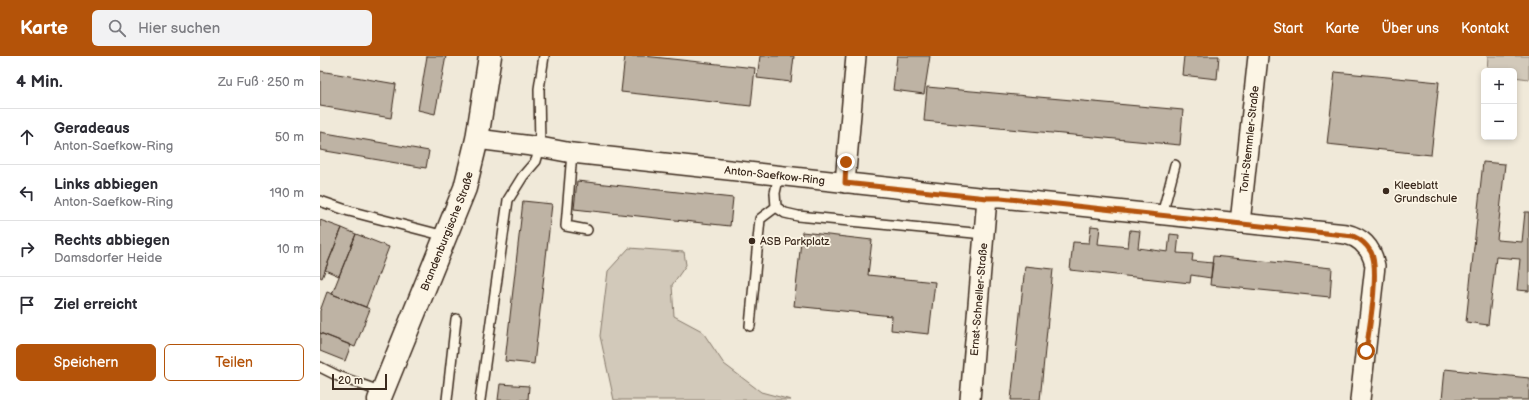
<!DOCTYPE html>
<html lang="de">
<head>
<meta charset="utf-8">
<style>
  :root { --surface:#fff; --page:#f2f2f3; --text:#2b2b33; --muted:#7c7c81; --line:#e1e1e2; --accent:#b45309 }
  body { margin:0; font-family:"Balsamiq Sans",sans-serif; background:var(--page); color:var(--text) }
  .controls { position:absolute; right:12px; top:12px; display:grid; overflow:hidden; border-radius:6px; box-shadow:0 2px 6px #0003 }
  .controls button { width:36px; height:36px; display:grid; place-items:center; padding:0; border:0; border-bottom:1px solid var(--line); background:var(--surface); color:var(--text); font:20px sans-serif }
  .scale { position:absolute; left:12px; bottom:10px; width:55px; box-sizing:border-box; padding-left:4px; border:2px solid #3b2a1e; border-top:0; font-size:11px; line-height:14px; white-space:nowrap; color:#3b2a1e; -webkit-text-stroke:3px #fcf5e5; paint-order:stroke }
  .stop { position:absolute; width:12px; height:12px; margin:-9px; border:3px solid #b45309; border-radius:50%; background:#fff }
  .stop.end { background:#b45309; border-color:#fff; box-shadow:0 1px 4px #0008 }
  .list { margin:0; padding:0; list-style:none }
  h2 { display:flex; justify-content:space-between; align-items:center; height:52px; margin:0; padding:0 16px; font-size:17px }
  h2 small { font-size:13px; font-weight:400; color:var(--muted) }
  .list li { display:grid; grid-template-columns:26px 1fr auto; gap:12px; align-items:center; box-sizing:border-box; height:56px; padding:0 16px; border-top:1px solid var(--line) }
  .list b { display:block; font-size:15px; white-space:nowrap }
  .list p { margin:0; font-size:13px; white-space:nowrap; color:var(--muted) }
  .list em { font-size:13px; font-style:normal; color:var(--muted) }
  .actions { display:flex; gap:8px; padding:12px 16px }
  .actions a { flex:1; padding:9px 0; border:1px solid var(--accent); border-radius:6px; text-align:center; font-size:14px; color:var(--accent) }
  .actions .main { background:var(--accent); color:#fff }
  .icon { flex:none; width:22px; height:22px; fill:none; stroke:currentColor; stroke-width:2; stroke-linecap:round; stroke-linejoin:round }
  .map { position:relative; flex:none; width:1209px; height:344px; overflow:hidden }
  header { display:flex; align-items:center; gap:24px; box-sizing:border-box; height:56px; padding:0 20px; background:var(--accent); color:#fff }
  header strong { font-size:19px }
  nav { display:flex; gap:22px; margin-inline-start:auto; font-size:14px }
  .search { width:280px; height:36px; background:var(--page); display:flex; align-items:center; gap:10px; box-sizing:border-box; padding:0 14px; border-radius:6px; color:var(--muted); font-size:15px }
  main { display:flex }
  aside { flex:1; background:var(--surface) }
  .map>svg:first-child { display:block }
</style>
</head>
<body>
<header>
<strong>Karte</strong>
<div class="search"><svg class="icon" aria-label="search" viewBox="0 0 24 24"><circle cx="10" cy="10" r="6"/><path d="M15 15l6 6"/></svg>Hier suchen</div>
<nav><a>Start</a><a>Karte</a><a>Über uns</a><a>Kontakt</a></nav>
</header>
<main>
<aside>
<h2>4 Min.<small>Zu Fuß · 250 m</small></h2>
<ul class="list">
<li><svg class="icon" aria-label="ahead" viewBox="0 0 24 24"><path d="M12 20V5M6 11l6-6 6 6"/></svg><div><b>Geradeaus</b><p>Anton-Saefkow-Ring</p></div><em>50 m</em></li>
<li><svg class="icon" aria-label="left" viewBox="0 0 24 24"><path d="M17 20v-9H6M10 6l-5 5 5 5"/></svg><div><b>Links abbiegen</b><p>Anton-Saefkow-Ring</p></div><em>190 m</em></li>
<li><svg class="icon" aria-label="right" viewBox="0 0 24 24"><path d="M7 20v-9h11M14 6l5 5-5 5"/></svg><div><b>Rechts abbiegen</b><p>Damsdorfer Heide</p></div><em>10 m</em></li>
<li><svg class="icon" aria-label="arrive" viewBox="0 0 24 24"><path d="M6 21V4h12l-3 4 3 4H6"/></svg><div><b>Ziel erreicht</b></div></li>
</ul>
<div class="actions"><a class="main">Speichern</a><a>Teilen</a></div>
</aside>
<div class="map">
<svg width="1209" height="344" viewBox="0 0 1209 344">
  <rect width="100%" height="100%" fill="#f0e9d9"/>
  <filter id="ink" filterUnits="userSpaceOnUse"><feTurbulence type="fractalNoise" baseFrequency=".025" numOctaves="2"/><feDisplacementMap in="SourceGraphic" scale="8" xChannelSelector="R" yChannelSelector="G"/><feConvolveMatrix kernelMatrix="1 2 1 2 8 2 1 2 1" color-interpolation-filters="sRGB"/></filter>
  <g filter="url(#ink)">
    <path fill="#d2c9ba" stroke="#867a6c" d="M1168,0H1209V23L1194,21V15H1167Z
      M309,192L364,196L366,209L352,229L354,260L382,275L404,308L441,336L471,344H294L280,280L288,215Z"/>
    <path fill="#beb3a4" stroke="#3b2a1e" d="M107,0H126L115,58L98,54Z
      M305,0H324L435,12L431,50L301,36Z
      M440,0H474L471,26L437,22Z
      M577,0H610L604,38L573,34Z
      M864,0H899L897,23L862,19Z
      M0,15L76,28L71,62L0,50Z
      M1015,16L1119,26L1111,99L1007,88Z
      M607,31L863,54L860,89L604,65Z
      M0,76L109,95L106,112L0,94Z
      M1163,106L1185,108L1177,184L1202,186L1205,156H1209V235L1197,234L1200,203L1176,201L1168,269L1146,266Z
      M257,125L413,142L410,170L254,153Z
      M203,145L232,148L214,308L185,305Z
      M0,164L22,172L2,222L0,221Z
      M771,170L780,171L778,188L808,191L810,174L820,175L818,192L848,196L850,178L859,179L857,197L873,198L872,205L893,207L891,222L871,219L870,227L750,214L753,186L769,187Z
      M22,172L36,178L19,220L5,214Z
      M482,176L552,184L548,219L615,226L609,278L571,274L572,260L474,250Z
      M36,178L69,191L46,251L12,238Z
      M893,200L1012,212L1010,241L890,229Z
      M705,210L733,213L720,344H691Z
      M7,236L50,253L35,291L0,277V255Z
      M0,277L31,289L25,305L0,295Z
      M1125,313L1209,322V344H1122Z
      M180,328L209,330L208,344H178Z"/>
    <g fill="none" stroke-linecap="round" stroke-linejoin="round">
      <defs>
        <path id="service" d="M252,97L246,170L267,174
          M459,119L455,137L456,151L465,157L478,160L664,178
          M0,145L29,155L125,180
          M842,159L855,109
          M430,270L440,163L456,151
          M0,311L18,320L62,336
          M127,344L136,263
          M160,344L188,144L203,120L216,105L220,91L219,33L224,0"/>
        <g id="minor">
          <path id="s1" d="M157,83L220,91L252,97L667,142H681L1026,178C1043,182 1052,193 1055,210L1040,344"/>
          <path d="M525,127L536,0"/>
          <path id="s2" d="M920,167L938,0"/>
          <path id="s3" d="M650,344L667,142"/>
        </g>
        <g id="tertiary">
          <path id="s4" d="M59,344L145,132L157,83L170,0"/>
        </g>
      </defs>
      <use href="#service" stroke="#3b2a1e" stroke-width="12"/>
      <use href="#minor" stroke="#3b2a1e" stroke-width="22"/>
      <use href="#tertiary" stroke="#3b2a1e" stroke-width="25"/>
      <use href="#service" stroke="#fcf5e5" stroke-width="9"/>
      <use href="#minor" stroke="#fcf5e5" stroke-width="19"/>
      <use href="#tertiary" stroke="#fcf5e5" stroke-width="22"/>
    </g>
  </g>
  <g fill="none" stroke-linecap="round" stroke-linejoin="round" filter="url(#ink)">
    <path stroke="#b45309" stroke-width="5" d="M526,106L525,127L667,142H681L1033,180C1040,183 1047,189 1051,196C1060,213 1049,274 1046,295"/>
  </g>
  <g fill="#3b2a1e" stroke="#fcf5e5" stroke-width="1.5">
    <circle cx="1066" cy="135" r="4"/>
    <circle cx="432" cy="185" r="4"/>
  </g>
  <g text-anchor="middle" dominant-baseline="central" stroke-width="3.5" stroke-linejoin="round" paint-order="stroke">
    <g font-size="11" fill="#3b2a1e" stroke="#fcf5e5">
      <text stroke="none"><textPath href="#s2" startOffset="84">Toni-Stemmler-Straße</textPath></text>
      <text stroke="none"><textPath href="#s1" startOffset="300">Anton-Saefkow-Ring</textPath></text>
      <text stroke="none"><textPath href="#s4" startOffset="182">Brandenburgische Straße</textPath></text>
      <text stroke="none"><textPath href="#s3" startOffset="101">Ernst-Schneller-Straße</textPath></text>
    </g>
    <g font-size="11" fill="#3b2a1e" stroke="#fcf5e5" text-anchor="start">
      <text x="1074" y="129">Kleeblatt<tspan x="1074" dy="13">Grundschule</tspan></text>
      <text x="440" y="185">ASB Parkplatz</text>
    </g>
  </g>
</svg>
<div class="controls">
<button>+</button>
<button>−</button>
</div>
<div class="scale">20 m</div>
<div class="stop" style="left:1046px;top:295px"></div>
<div class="stop end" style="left:526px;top:106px"></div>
</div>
</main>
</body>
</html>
